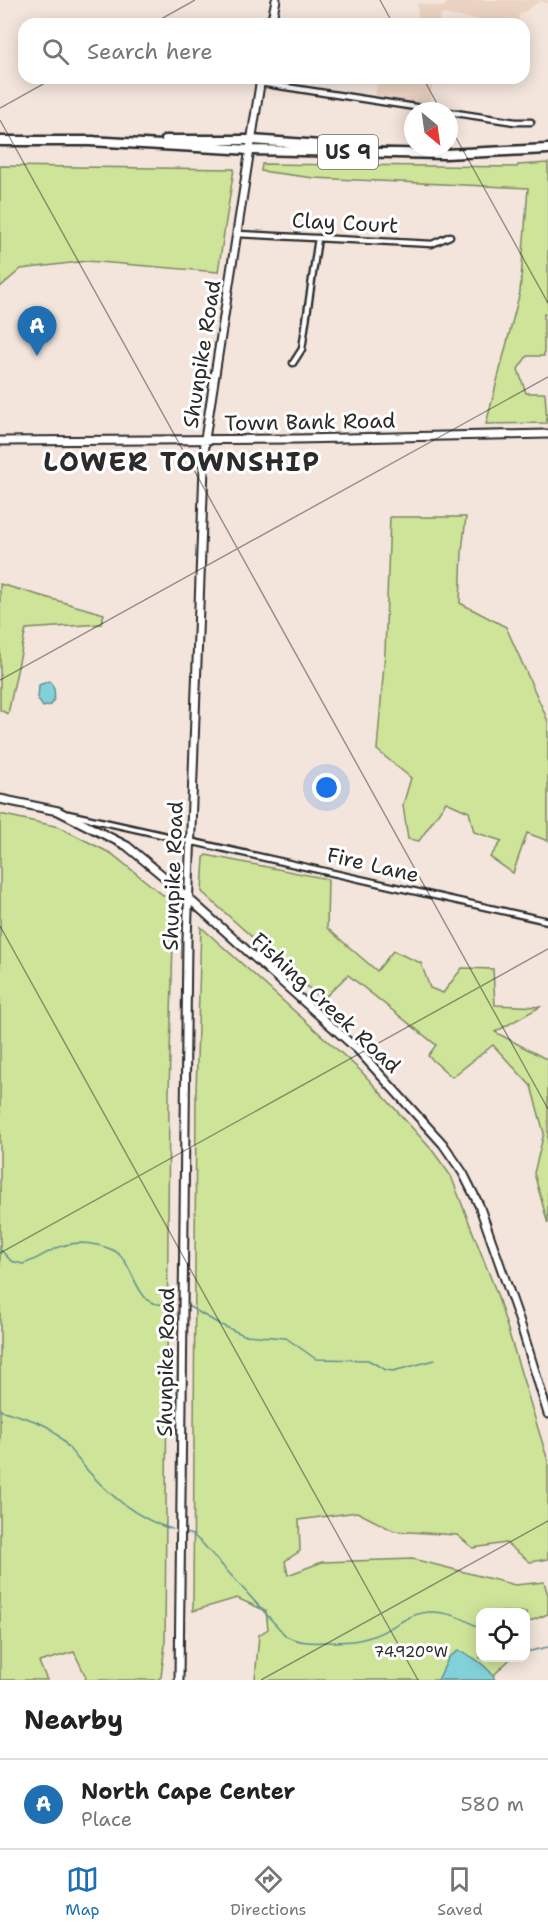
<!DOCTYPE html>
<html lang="en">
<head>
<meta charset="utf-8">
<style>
  :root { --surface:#fff; --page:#f6f6f6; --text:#222; --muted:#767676; --line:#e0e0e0; --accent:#1f6fb2 }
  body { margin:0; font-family:"Shantell Sans",sans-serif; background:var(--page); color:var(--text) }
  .controls { position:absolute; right:18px; bottom:18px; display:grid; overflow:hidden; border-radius:12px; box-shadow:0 3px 15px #0003 }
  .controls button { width:54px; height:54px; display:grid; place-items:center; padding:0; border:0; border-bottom:2px solid var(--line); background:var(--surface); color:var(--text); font:30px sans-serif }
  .compass { position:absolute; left:404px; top:102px; width:54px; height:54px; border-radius:50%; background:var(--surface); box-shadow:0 3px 15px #0003; rotate:151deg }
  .you { position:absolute; left:327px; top:788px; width:21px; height:21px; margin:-15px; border:4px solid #fff; border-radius:50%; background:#1a73e8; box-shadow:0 0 0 9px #1a73e833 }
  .badge { display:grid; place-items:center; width:39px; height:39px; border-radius:50%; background:var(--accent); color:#fff; font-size:20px; font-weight:700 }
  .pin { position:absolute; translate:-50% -50px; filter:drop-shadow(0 2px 3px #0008) }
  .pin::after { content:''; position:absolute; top:32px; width:21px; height:18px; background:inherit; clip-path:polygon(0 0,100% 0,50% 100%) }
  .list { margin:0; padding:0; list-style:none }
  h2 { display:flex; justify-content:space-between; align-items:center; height:78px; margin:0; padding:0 24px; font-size:26px }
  h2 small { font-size:20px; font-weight:400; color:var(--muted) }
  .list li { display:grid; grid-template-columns:39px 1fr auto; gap:18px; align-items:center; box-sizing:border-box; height:90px; padding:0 24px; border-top:2px solid var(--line) }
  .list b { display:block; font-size:22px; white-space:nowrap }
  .list p { margin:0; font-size:20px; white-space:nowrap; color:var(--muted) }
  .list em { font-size:20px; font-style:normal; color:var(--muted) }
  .icon { flex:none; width:33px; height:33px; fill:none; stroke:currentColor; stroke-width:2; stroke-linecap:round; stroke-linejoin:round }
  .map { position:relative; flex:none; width:548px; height:1680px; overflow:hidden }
  .search { position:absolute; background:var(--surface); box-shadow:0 3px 15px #0003; left:18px; right:18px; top:18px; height:66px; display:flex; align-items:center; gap:15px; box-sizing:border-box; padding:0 21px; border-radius:18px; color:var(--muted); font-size:22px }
  .sheet { height:168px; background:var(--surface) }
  nav { display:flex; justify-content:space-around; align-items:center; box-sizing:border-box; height:84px; border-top:2px solid var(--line); background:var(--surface); font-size:16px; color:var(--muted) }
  nav a { display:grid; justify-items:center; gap:3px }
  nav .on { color:var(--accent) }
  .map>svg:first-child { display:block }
</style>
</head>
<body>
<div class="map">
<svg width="548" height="1680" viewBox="0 0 548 1680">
  <rect width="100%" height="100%" fill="#f3e5dc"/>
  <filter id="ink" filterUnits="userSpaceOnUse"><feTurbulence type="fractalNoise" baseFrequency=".0167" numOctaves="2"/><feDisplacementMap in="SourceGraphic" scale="12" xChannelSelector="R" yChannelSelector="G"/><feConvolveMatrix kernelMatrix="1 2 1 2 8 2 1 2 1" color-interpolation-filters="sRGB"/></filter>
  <g filter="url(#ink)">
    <path fill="#ebd3c3" d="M450,0H548V4L540,1L519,15L517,24H479V20L441,14L439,24H417L418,3L443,7Z
      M378,78H433L430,105L375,97Z"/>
    <path fill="#cee499" stroke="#7c8862" stroke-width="1.5" d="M548,163V314H544V356H527L518,369L526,393H545L547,423L486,424L520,292L528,188L314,178L261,171L262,164L517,167L518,165Z
      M0,166L234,169L218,272L87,261L21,269L0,287Z
      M390,517H466L462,551L460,603L506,627L545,714L548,722V841L527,833L513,873L490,857L502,841L474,832L469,812L446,802L419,841L408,839L403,805L411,778L377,750L385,652Z
      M0,584L104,614L101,624L26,629L8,714L0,710Z
      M0,814L59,827L112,854L174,904L169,1093L165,1645L161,1677L157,1680H85L86,1677L74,1652L39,1662L47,1680H0Z
      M206,855L328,879L327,928L377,971L393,951L421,963L430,988L443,993L462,968L493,969L495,1005L540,1007L495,1032L544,1058H548V1224L534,1173L544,1133L531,1086L493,1045L452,1077L428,1056L436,1045L348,975L322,1000L202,892L204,858Z
      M201,927L361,1071L432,1150L451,1176L497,1294L548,1461V1559L530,1562L506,1543L473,1548L457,1535L394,1531L357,1512L299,1520L300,1551L285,1561L288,1575L322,1562L413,1559L515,1585L544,1582L548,1595V1614L526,1623V1612H480V1658H511L489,1680H255L259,1635L268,1629L266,1611L237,1598L193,1611L196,1093Z"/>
    <path fill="#81d2d8" stroke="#5f8f93" stroke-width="1.5" d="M49,681C56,687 56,698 51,705L43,707L38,699L39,685Z
      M458,1651C470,1654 491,1668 495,1680H438L449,1657Z"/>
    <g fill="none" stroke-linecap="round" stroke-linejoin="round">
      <path stroke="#5f8f93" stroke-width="1.5" d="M0,1249L11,1261L23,1264C44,1258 53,1244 79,1243C90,1243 107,1246 116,1252C138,1268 135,1315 172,1302
        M188,1306L221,1325L244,1335L286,1338L316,1359L368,1360L386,1370L393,1371L435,1360
        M0,1410C16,1415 34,1419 48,1427C60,1434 68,1448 77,1458C102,1489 133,1518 172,1529
        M185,1533L193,1535L203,1544L286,1636C298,1643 313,1643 327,1642C342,1642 358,1642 373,1636C386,1632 397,1623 410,1617C433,1606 461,1615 480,1629
        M526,1652L548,1647"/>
      <defs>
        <path id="street" d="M260,83L441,111
          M449,112L515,122H531
          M237,234L432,244L450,236
          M293,363L302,349L318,238
          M68,814L548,921"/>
        <path id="secondary" d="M271,24L276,0
          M0,441L297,439L548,434
          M0,799L58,811L127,846L168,880L358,1050L443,1144L463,1173L479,1205L519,1319L548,1414
          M179,1680L187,940L205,439L261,78"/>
        <path id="highway" d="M166,140H252L348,147
          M0,141H94
          M89,141L251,150L445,154L548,149"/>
      </defs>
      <use href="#street" stroke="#2b2b2b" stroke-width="9"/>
      <use href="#secondary" stroke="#2b2b2b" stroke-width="11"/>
      <use href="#highway" stroke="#2b2b2b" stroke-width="13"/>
      <use href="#street" stroke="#fff" stroke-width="4.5"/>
      <use href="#secondary" stroke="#fff" stroke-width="7"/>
      <use href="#highway" stroke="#fff" stroke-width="8"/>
    </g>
  </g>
  <path fill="none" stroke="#2b2b2b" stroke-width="1.5" stroke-opacity="0.45" d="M380,0L393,24M152,24L195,0M423,78L441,111M0,108L54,78M0,120L548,1109M449,125L548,303M0,680L548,377M0,926L418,1680M0,1253L548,949M261,1680L548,1521"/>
  <g text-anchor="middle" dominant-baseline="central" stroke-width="6" stroke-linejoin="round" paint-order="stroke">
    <rect fill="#fff" stroke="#6b6b6b" stroke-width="1.5" x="318" y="135" width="60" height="34" rx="4.5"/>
    <g font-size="20" font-weight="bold" fill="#2b2b2b">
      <text x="348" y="152">US 9</text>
    </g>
    <g font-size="21" fill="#2b2b2b" stroke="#fff">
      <text transform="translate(345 223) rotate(3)">Clay Court</text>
      <text transform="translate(202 354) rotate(-81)">Shunpike Road</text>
      <text transform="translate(310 422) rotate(-1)">Town Bank Road</text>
      <text transform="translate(373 865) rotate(13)">Fire Lane</text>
      <text transform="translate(173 876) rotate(-88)">Shunpike Road</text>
      <text transform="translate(326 1003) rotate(43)">Fishing Creek Road</text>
      <text transform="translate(166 1362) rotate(-89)">Shunpike Road</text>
    </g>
    <g font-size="27" font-weight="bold" letter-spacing="1.5" fill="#2b2b2b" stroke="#fff">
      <text x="182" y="461">LOWER TOWNSHIP</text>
    </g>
  </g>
  <g font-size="15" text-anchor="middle" fill="#2b2b2b" stroke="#fff" stroke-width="6" stroke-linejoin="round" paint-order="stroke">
    <text x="411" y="1657">74.920°W</text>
  </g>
</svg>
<div class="controls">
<button><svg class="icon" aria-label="locate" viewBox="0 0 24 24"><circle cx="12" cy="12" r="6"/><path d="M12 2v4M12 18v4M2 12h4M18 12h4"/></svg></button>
</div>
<svg class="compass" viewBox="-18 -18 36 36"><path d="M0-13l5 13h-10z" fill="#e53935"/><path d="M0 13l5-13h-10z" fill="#767676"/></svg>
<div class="you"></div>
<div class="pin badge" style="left:37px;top:356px">A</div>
<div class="search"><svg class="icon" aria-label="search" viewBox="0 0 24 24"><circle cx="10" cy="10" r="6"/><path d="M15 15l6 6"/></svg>Search here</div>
</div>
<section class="sheet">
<h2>Nearby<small></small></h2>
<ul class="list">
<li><span class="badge">A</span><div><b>North Cape Center</b><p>Place</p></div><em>580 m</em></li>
</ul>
</section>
<nav>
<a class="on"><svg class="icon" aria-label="map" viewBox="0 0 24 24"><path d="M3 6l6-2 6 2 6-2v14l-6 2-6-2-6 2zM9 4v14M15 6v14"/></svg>Map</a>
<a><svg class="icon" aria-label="directions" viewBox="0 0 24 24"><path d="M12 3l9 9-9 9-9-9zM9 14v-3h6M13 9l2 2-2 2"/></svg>Directions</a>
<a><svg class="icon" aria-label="saved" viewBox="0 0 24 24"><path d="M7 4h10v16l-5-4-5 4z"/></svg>Saved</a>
</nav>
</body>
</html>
